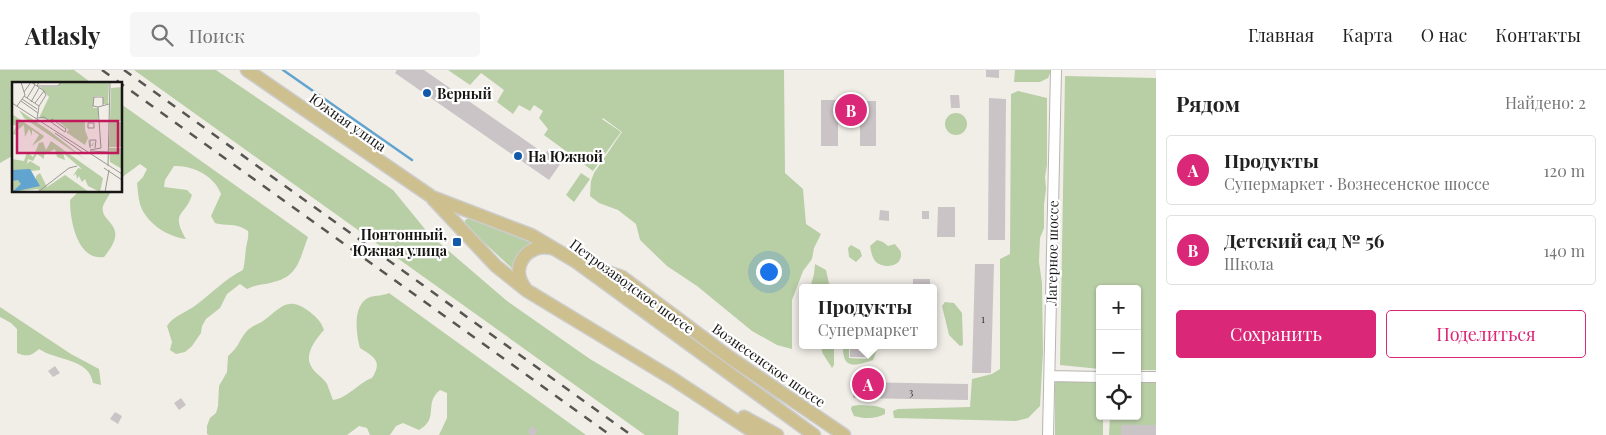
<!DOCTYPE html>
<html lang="ru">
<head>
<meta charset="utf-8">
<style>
  :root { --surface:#fff; --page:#f6f6f6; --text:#222; --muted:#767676; --line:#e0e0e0; --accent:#db2777 }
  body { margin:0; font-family:"Playfair Display",serif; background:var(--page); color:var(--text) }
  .controls { position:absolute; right:15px; bottom:15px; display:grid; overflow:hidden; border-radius:5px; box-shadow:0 1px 4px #0004 }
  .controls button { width:45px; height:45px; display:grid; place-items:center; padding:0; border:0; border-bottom:1px solid var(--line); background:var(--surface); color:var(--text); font:25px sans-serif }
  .you { position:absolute; left:768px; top:201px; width:18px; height:18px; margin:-12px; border:4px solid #fff; border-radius:50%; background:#1a73e8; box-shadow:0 0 0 8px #1a73e833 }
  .badge { display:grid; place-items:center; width:32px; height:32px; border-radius:50%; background:var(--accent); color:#fff; font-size:16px; font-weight:700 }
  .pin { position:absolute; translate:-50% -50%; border:2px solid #fff; box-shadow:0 1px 5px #0006 }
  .popup { position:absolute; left:799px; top:214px; width:138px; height:65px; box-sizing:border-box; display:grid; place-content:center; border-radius:5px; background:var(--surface); filter:drop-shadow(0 1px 4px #0005); font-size:16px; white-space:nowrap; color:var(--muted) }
  .popup b { font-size:19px; color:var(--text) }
  .popup::after { content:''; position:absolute; left:50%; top:100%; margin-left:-10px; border:10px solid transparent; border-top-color:var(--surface) }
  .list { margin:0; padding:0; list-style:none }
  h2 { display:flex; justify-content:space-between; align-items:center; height:65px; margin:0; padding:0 20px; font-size:21px }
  h2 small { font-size:16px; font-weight:400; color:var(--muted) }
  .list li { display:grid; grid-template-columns:32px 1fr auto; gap:15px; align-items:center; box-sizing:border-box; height:70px; margin:0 10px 10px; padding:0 10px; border:1px solid var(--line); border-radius:5px }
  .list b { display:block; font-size:19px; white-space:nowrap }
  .list p { margin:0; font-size:16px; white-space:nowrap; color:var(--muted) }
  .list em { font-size:16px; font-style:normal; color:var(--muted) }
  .actions { display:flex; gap:10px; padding:15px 20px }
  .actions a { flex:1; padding:11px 0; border:1px solid var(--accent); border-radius:5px; text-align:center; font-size:18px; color:var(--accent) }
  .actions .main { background:var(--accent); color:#fff }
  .icon { flex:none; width:28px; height:28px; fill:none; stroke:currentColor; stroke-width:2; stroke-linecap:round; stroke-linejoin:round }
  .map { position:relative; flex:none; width:1156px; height:365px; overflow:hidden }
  header { display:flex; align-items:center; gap:30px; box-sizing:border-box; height:70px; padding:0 25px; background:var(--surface); border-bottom:1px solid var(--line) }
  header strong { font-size:24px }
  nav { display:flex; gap:28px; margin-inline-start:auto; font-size:18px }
  .search { width:350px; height:45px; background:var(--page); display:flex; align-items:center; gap:12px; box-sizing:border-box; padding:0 18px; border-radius:5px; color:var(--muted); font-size:19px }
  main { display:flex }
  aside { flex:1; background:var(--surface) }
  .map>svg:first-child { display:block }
</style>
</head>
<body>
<header>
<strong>Atlasly</strong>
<div class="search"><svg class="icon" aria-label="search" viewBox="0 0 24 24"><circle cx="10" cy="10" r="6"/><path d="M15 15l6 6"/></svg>Поиск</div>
<nav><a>Главная</a><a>Карта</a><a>О нас</a><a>Контакты</a></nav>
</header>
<main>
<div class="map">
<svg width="1156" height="365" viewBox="0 0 1156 365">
  <rect width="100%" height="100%" fill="#f1eee8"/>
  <path fill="#b8cea5" d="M0,0H74L93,14H14V85L0,93Z
    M134,0H216L393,120L429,164L507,231L590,289L679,342L678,365H645Z
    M448,0H784L785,103L803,119L806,154L821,164L814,178L812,189L803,201L792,230V279L777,275L752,261L697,216L667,196L640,170L636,154L618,140L599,133L590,126L591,111L594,103L622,62L603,48L602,49L621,62L593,101L544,65L548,59L539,48L543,41L534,35L530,41L519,35L513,44L497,32L504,20L481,3L470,15Z
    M1015,0H1050L1051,1L1048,8L1040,12H1014Z
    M1065,6L1156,8V300H1137V219H1100V299L1060,295Z
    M1018,21L1047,28V95L1045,107L1046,119L1044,135V158L1040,168L1039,192L1042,213L1043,282L1040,336L1028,348L1016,351L894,348L893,341L898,339L970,337L972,309L992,304L1000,299V189L1010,184L1011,24Z
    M121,34L308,167C299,190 299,207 270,213C261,215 255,215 247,219L240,214L227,224L220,238L206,249L202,256L201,263L192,276L185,282L176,284L170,280L172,272L167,256C174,245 186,243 196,235C212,223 225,209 243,200C245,192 245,186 246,178C247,171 249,168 248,161C235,152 228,157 215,153L211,146L221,124C215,106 192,95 174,96L165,110L164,117L187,120L192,125C185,147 170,141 186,169C168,167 148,154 141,137C138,129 138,120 137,113L143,107L147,99L140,94L121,108Z
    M945 54a11 11 0 1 1 22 0a11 11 0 1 1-22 0Z
    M581,103L590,109L574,132L566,125Z
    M79,121H111C109,126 105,131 103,136C99,154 132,153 104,187C77,191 70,150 70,130Z
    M470,148L534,174L515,201L465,155V150Z
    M877,170L883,172L888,176L895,174C897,178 901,179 901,184C902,197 884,199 876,192C872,188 871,181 870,176Z
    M851,175L860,180L862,186L856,192L849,187L848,178Z
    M815,194L826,200L830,218H810L814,204Z
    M389,223L586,365H439L447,348V323L440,320C423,334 440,348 419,360L403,353L396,356L390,365H370L367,358L359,356L347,365H209L207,364V356L210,348L216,343L218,336L219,316L227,302L228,286C239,277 238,272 246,262C251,256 257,255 263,251C280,239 287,224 310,242C317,248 321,251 324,260C316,269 304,284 311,296C314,303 323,307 327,314C329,319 331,325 333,330C348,328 358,313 372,308C383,291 374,287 360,278C356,263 352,234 370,227C376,225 383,226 389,223Z
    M945,232L954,233L962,243L963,275L960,276L949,265L942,236Z
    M0,237L71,284L99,299L101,315L93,313C89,288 57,291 39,279C31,286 27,287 17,283V259L11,253L0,247Z
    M820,275H834V295L832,298L823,284Z
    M843,275H849V288L866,289V275H878V277L873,290C854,297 842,299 843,275Z
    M1055,309H1100V346H1103V365H1055Z
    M1137,309L1156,310V365H1109L1110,347L1104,346H1137Z
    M859,335L876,336L885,339V344C876,349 864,349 854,346L851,339L852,336Z"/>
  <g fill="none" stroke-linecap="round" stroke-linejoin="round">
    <path stroke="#61a4cf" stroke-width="2.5" d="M283,0L412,90"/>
  </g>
  <path fill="#cbc4c6" d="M397,0H424L545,84L548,80L563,90L549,110L395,3Z
    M986,0H999V8L986,7Z
    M950,25H959L960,38H951Z
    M989,28L1006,29L1005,170H988Z
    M821,30H838V45H860V31H876V76H860V54H838V76H821Z
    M938,137H955V167H937Z
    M880,140L889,141V151L879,150Z
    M922,141H929V149H922Z
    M975,194H994L991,303H972Z
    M913,209H930V218H913Z
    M850,275H866V287H850Z
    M55,296L60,303L53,307L48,301Z
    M853,312L968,314V330L853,328Z
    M181,328L186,335L179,340L174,333Z
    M115,342L122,346L118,354L110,349Z
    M1121,355H1156V365H1121Z
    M532,356L538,361L534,365H531L527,362Z"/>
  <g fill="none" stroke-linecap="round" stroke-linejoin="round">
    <defs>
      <path id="minor" d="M1050,306L1100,307
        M1137,307H1156
        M1048,365L1056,0"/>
      <path id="major" d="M247,0L432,127L531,165L575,191L814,365
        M433,129L496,196L526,220L673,309L758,365
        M587,195L622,207L729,287L844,365
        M525,218C509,197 527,173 551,178
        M744,347L777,365"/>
    </defs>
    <use href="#minor" stroke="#b8b5af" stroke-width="12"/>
    <use href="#major" stroke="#cccccb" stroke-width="15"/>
    <use href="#minor" stroke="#fff" stroke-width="10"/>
    <use href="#major" stroke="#cdbf8e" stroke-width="12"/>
    <path stroke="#575552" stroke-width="2.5" stroke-dasharray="9 9" stroke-linecap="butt" d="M102,0L610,365
      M124,0L631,365"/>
  </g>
  <g fill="#1359a9" stroke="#fff" stroke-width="2">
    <circle cx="427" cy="23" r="5"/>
    <circle cx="518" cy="86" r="5"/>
    <rect x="452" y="167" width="10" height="10" rx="2.5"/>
  </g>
  <g text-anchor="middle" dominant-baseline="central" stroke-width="4.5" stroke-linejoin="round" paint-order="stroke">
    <g font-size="11" fill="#444240">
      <text x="983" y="248">1</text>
      <text x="911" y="321">3</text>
    </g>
    <g font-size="14" font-weight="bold" fill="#171614" stroke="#fff" text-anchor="start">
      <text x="437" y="23">Верный</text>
      <text x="528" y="86">На Южной</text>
      <text x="447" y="164" text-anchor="end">Понтонный,<tspan x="447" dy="16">Южная улица</tspan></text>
    </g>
    <g font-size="14" fill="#171614" stroke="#fff">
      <text transform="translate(348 52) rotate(35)">Южная улица</text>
      <text transform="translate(1052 183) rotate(-89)">Лагерное шоссе</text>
      <text transform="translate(632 216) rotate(36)">Петрозаводское шоссе</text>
      <text transform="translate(769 295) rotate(35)">Вознесенское шоссе</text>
    </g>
  </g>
  <g transform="translate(12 12)">
    <rect width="110" height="110" fill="#f1eee8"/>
    <path d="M49,0H97L96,22H91V14H82L81,26H86V38H73V48L79,64L82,59L81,64H77L76,56L73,63L54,50L57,48L47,40L27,36L37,15L28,5H46ZM110,5V39H98L99,6ZM7,28L39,50L74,78L12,36ZM0,32L32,54L31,56L20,64L27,53L20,48V54L17,47L13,55L12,43L3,50L6,53L1,52L4,44L0,42ZM98,40H110V65H97ZM39,59L91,96L88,110L76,104L73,97L70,100L67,94L65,97L64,92L61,94L66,86L70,87L51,71L53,78L45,75L43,67L32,73V77L25,72L21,79L16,77L15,82L18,79L28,85V88L19,89L20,95L24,99V94L28,91L35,105L53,93L77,110H27L26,107L0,110V77L12,79L15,70L21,75L27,61L31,60L34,68ZM97,66H110V87L98,80Z" fill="#b8cea5"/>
    <path d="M18,87L28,104L0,110L9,102L6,98L0,99V88Z" fill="#61a4cf"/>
    <path fill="none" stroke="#9a9893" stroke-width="1" d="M27,0L25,4H46L49,0M12,10L19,0L22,2M12,14L27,24L25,37M15,16L23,3M10,17L25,27M9,19L26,31M19,20L27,6M0,21L110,92M23,21L32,9L22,2L23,0M5,24L13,13L9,0M27,24L34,13L32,9M86,25L81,24L82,15H91V23M26,36L32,35L53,50M38,39L40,37L54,47L53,50M76,41H82V46H76ZM43,51L70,70M78,66V58H84L83,66M78,68L89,66L86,25L97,22M78,69L96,70M96,84L98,0M92,86L110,98M26,110L57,86L65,84M93,110L97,88"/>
    <path fill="#c2185b" fill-opacity="0.15" stroke="#c2185b" stroke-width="2.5" d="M5,39H106V71H5Z"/>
    <rect width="110" height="110" fill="none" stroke="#171614" stroke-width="2.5"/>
  </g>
</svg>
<div class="controls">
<button>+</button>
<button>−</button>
<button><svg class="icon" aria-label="locate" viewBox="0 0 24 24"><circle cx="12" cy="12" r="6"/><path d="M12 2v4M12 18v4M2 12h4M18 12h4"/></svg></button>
</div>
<div class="you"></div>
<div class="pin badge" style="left:868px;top:314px">A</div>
<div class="popup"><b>Продукты</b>Супермаркет</div>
<div class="pin badge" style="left:851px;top:40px">B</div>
</div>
<aside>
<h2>Рядом<small>Найдено: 2</small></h2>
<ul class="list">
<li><span class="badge">A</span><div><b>Продукты</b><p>Супермаркет · Вознесенское шоссе</p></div><em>120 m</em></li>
<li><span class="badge">B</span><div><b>Детский сад № 56</b><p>Школа</p></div><em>140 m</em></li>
</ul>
<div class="actions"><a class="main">Сохранить</a><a>Поделиться</a></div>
</aside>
</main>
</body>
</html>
